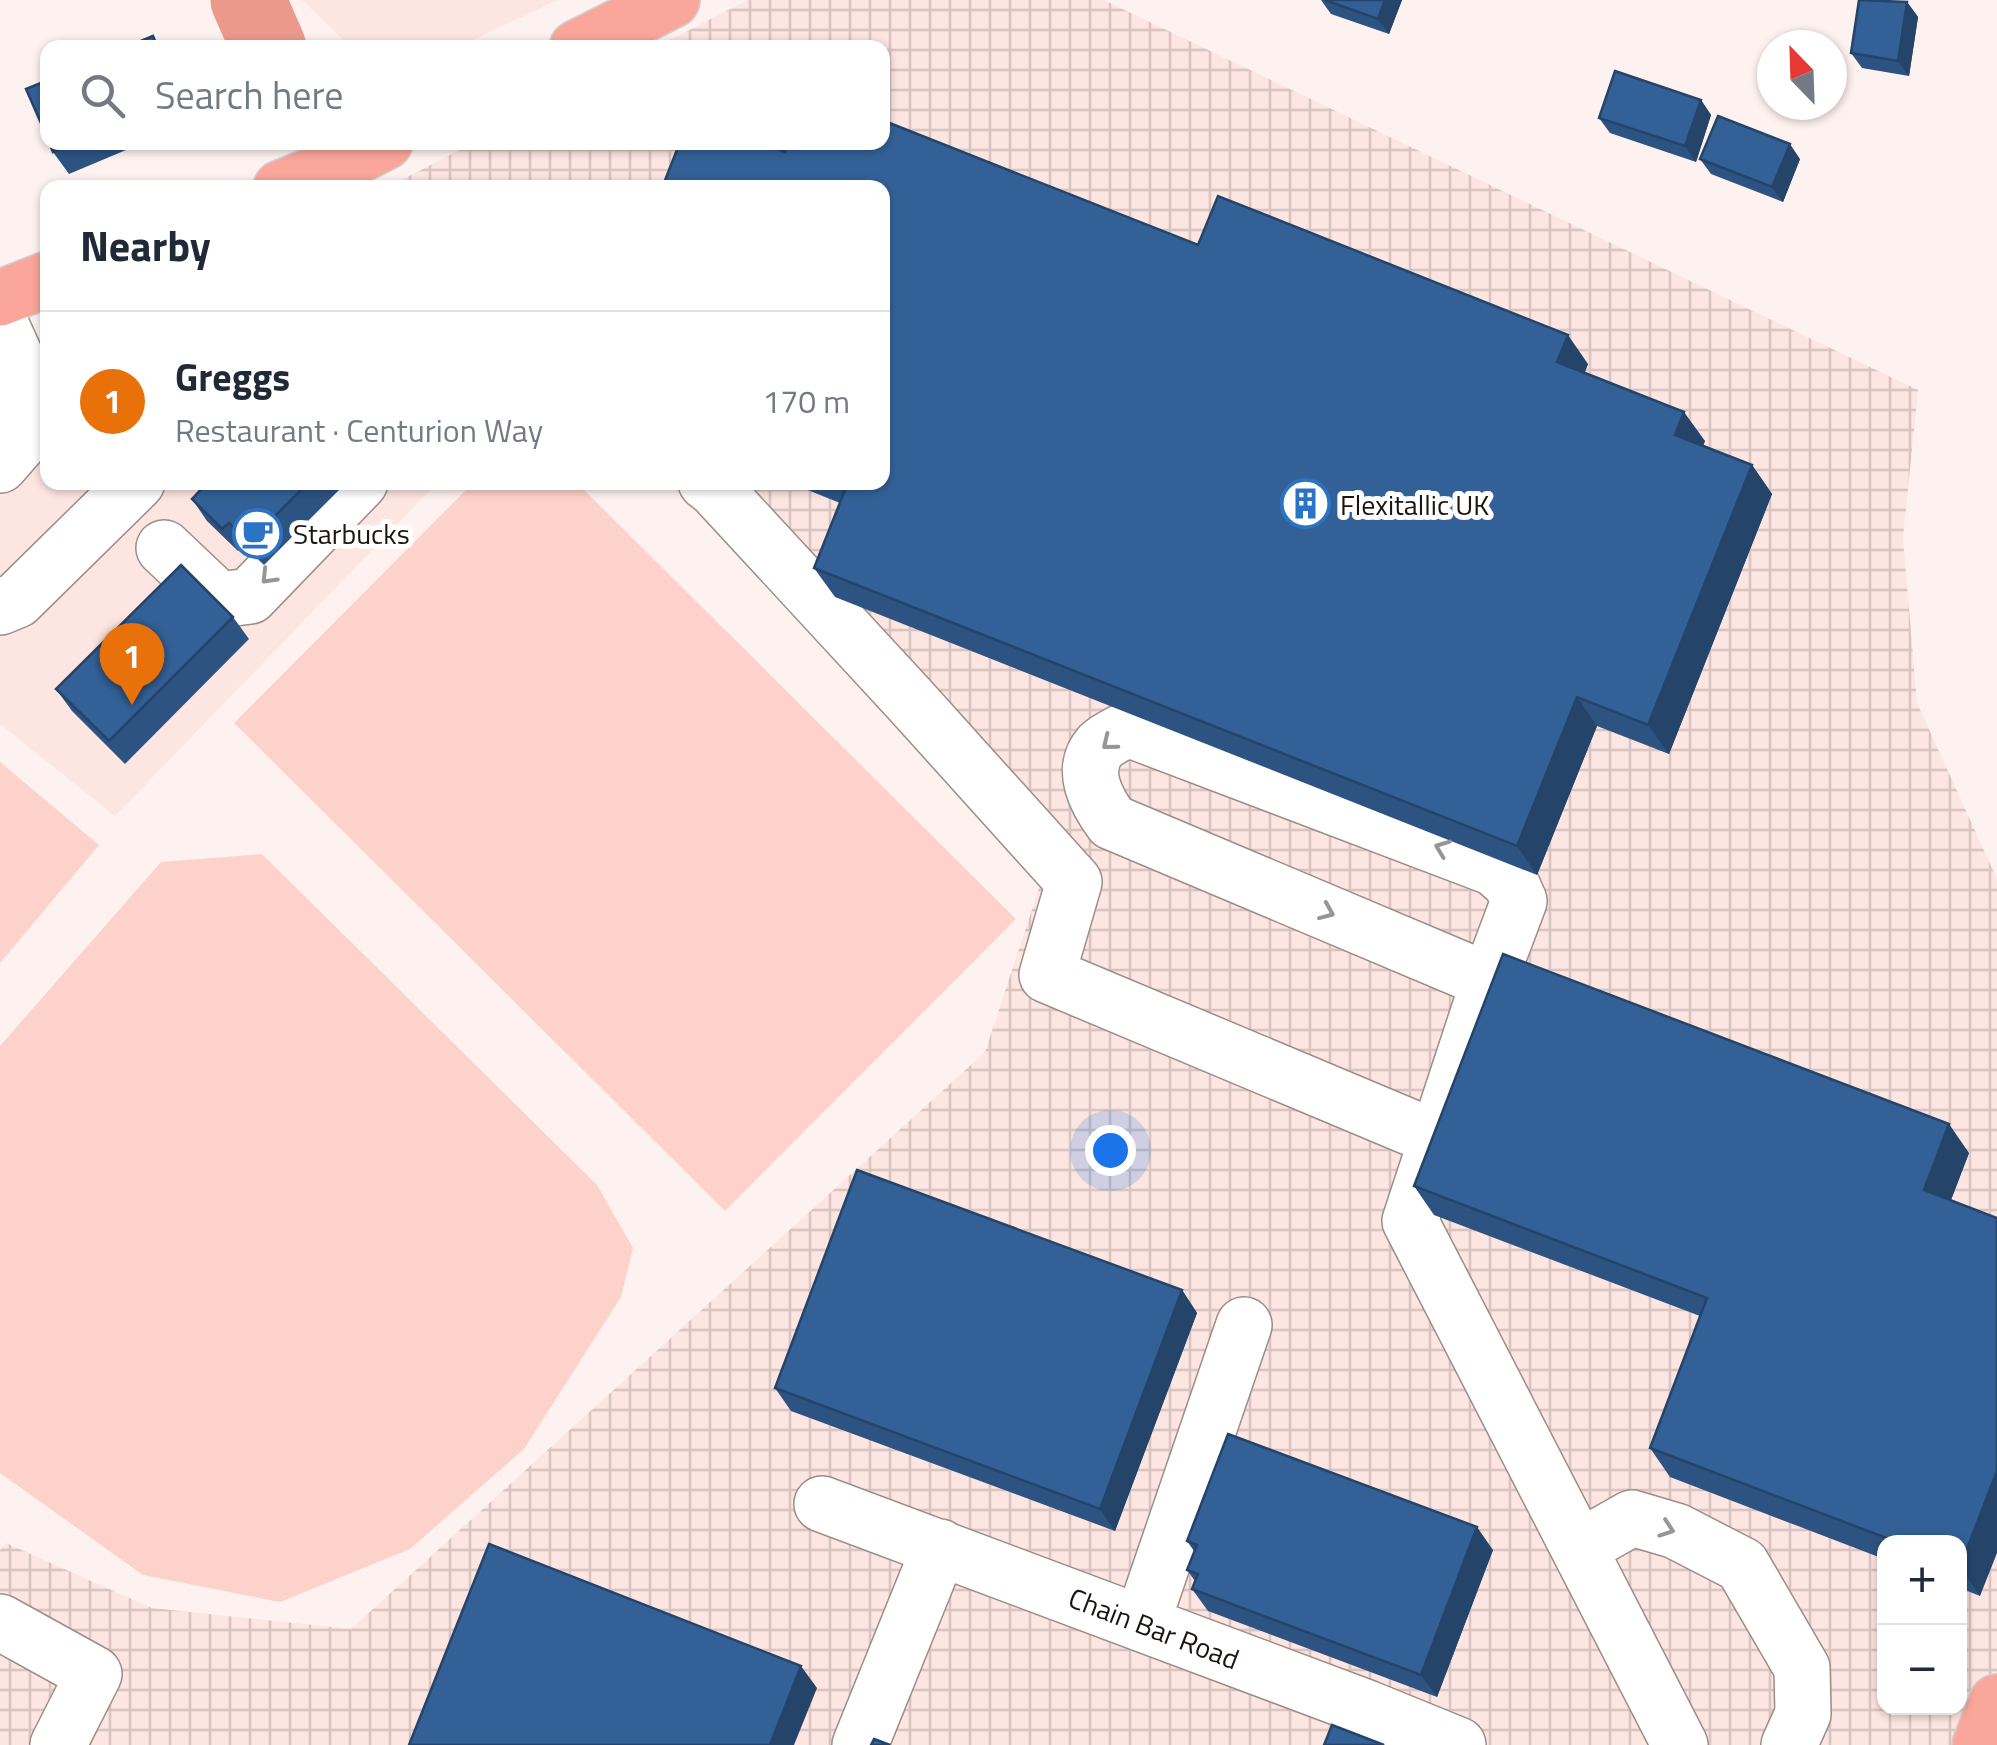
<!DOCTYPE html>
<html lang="en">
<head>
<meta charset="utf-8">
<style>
  :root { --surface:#fff; --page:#f2f2f3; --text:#1f2937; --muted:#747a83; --line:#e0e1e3; --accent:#0b8043 }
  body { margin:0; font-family:"Titillium Web",sans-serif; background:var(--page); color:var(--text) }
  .controls { position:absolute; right:30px; bottom:30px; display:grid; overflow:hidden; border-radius:20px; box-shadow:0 2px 8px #0004 }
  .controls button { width:90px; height:90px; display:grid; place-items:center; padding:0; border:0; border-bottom:2px solid var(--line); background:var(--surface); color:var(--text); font:50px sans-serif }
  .compass { position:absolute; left:1757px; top:30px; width:90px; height:90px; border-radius:50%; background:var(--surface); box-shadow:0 2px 8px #0004; rotate:337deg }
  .you { position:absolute; left:1110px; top:1150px; width:35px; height:35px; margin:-25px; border:8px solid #fff; border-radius:50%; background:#1a73e8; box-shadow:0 0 0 15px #1a73e833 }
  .badge { display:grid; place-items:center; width:65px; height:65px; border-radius:50%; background:var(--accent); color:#fff; font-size:32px; font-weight:700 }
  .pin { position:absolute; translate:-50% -82px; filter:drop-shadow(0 2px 5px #0008) }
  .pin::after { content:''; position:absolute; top:52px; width:35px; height:30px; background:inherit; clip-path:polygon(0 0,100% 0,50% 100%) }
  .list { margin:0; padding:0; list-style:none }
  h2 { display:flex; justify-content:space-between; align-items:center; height:130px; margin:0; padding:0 40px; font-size:42px }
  h2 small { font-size:32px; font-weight:400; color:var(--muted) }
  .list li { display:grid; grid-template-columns:65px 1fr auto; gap:30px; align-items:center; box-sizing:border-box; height:180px; padding:0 40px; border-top:2px solid var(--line) }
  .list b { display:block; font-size:38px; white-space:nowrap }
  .list p { margin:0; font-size:32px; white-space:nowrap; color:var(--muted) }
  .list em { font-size:32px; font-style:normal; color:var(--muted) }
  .icon { flex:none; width:55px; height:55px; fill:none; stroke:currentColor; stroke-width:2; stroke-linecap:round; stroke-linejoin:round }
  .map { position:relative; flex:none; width:1997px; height:1745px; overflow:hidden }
  .search { position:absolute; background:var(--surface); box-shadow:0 2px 8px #0004; left:40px; top:40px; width:850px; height:110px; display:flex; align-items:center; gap:25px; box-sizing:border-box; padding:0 35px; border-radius:20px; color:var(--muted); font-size:38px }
  .panel { position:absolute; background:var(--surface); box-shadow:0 2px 8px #0004; left:40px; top:180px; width:850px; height:310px; border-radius:20px }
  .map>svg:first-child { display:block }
</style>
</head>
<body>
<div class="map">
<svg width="1997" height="1745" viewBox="0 0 1997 1745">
  <defs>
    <pattern id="industrial-grid" width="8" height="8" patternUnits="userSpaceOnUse" patternTransform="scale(2.5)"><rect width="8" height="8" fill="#fde5e1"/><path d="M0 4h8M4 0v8" fill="none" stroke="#d8c4c0"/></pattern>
  </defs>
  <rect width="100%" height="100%" fill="#fef2f0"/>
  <path fill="#fde5e1" d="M302,0H557L456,48L351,47Z
    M0,429H47L48,482L437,483L115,816L0,724Z"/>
  <path fill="url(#industrial-grid)" fill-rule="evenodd" d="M748,0H1104L1918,390L1903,538L1917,703L1997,879V1745H0V1550L6,1543L152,1608L351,1629L985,1052L1043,876L672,483L882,482V188L390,186L473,143L882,142V48L656,47ZM1884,1542H1960V1708H1884Z"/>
  <path fill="#fdd2ca" d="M474,482L577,483L1016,919L725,1211L234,723Z
    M0,762L99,845L0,963Z
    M262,854L597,1185L633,1248L621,1297L524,1449L410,1549L280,1602L143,1575L0,1473V1046L161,862Z"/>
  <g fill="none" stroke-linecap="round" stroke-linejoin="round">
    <path stroke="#eb998a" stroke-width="75" d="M248,0L269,48"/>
    <defs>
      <path id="minor" d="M0,323L20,367L28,433L0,465
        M706,482L715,489L909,699L1074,882L1047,975L1438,1139
        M164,548L219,600L250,596L360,482
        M0,607L17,600L137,482
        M1489,981L1112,822C1097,802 1079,770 1100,746C1107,739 1119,734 1128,729L1494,868L1511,883L1519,901L1489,981L1410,1221L1680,1745
        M822,1504L1367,1708L1458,1745
        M1579,1548L1632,1518L1676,1531L1742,1565L1802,1668L1803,1714L1789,1745
        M0,1622L94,1674L58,1745
        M1142,1623L1244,1325
        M860,1745L940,1547"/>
      <path id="major" d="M577,48L672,0
        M281,188L344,163L385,142
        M0,298L48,279
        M1980,1745L1997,1702"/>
    </defs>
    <use href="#minor" stroke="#9e8c88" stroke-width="58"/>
    <use href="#major" stroke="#d1d0d0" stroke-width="58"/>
    <use href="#minor" stroke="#fff" stroke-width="55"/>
    <use href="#major" stroke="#faa69a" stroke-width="55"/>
  </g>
  <path fill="#2c5382" d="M1321,0H1402L1389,34L1331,14Z
    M1907,2L1918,17L1909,76L1862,68L1851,53Z
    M1701,100L1711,115L1696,162L1610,133L1599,118Z
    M49,142H145L69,174L53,152Z
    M785,152L1198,245L1588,364L1585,372L1705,441L1703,445L1752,465L1772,494L1669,754L1597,726L1537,875L835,597L814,568L840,503L788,482H882Z
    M1700,159H1800L1783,202L1711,174Z
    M208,482H347L264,565L244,546L238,551L207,521L192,499Z
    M233,617L249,639L125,764L72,711L56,689Z
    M1969,1153L1951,1200L1980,1596L1960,1588V1542H1884V1559L1670,1477L1650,1448L1700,1316L1434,1215L1414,1186Z
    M1182,1290L1197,1313L1115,1531L791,1411L775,1388Z
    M1187,1541L1493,1550L1437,1697L1208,1611L1192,1589L1195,1581L1187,1570L1194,1551Z"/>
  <path fill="#24446a" d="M1385,0H1402L1389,34L1378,19Z
    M1907,2L1918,17L1909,76L1898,61Z
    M1701,100L1711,115L1696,162L1685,146Z
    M1790,144L1800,159L1783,202L1772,187Z
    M1568,335L1588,364L1577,390L1557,362Z
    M1684,412L1705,441L1696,464L1675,435Z
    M1752,465L1772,494L1669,754L1648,725Z
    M1577,697L1597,726L1537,875L1517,846Z
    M1949,1124L1969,1153L1944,1218L1924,1190Z
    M1182,1290L1197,1313L1115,1531L1100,1509Z
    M1997,1471V1553L1980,1596L1960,1567Z
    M1477,1527L1493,1550L1437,1697L1421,1675Z
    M801,1666L817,1688L794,1745H770Z"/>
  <path fill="#336197" stroke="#24446a" stroke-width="2.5" d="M1325,0H1385L1378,19Z
    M1859,0L1907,2L1898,61L1851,53Z
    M153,36L158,48H124Z
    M1615,71L1701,100L1685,146L1599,118Z
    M48,80V139L26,89Z
    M1718,116L1790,144L1772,187L1700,159Z
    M882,120L1198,245L1218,196L1568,335L1557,362L1684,412L1675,435L1752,465L1648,725L1577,697L1517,846L814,568L847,485L841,482H882V188H662L680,142H762L785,152L789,142H882Z
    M49,142H76L53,152Z
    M208,482H309L248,543L229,523L222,529L192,499Z
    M181,565L233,617L109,741L56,689Z
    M1503,954L1949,1124L1924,1190L1997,1218V1471L1960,1567V1542H1897L1650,1448L1707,1298L1414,1186Z
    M857,1170L1182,1290L1100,1509L775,1388Z
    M1228,1434L1477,1527L1421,1675L1192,1589L1198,1574L1187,1570L1197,1545L1187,1541Z
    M489,1544L801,1666L770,1745H409Z
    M1332,1725L1384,1745H1324Z
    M874,1739L890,1745H871Z"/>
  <defs><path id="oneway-chevron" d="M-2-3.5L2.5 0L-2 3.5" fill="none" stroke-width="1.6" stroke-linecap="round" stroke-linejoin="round" transform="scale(2.5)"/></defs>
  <g stroke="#989595">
    <use href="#oneway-chevron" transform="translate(268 577) rotate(134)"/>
    <use href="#oneway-chevron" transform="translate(1109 743) rotate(141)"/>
    <use href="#oneway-chevron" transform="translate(1442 848) rotate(-159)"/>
    <use href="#oneway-chevron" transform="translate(1327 912) rotate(23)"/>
    <use href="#oneway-chevron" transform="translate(1667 1529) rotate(19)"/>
  </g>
  <defs>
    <symbol id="building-ring" viewBox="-11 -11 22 22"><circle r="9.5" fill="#fff" stroke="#2b73c4" stroke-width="1.5"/><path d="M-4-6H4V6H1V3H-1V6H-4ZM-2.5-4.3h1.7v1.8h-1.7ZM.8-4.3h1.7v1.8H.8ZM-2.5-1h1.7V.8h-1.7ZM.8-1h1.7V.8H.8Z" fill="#2b73c4"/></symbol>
    <symbol id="cafe-ring" viewBox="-11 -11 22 22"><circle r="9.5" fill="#fff" stroke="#2b73c4" stroke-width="1.5"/><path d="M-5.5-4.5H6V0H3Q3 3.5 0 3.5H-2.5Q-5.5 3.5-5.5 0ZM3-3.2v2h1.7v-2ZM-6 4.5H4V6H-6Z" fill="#2b73c4"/></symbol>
  </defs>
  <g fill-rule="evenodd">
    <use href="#building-ring" x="1278" y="476" width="55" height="55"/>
    <use href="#cafe-ring" x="230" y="506" width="55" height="55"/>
  </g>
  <g text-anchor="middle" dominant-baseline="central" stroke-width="10" stroke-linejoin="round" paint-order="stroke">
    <g font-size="28" fill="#1b1413" stroke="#fff" text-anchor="start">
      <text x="1340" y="504">Flexitallic UK</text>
      <text x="293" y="533">Starbucks</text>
    </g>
    <g font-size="28" fill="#1b1413" stroke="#fff">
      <text transform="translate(1154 1628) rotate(21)">Chain Bar Road</text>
    </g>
  </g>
</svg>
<div class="controls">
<button>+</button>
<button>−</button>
</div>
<svg class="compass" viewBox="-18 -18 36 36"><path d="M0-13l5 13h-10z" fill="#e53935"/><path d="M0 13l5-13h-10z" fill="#747a83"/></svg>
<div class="you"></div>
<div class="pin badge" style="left:132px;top:705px;background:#e8710a">1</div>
<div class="search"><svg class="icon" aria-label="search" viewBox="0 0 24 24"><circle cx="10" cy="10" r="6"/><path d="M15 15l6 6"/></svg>Search here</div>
<section class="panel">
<h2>Nearby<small></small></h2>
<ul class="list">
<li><span class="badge" style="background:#e8710a">1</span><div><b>Greggs</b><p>Restaurant · Centurion Way</p></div><em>170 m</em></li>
</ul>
</section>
</div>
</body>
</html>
